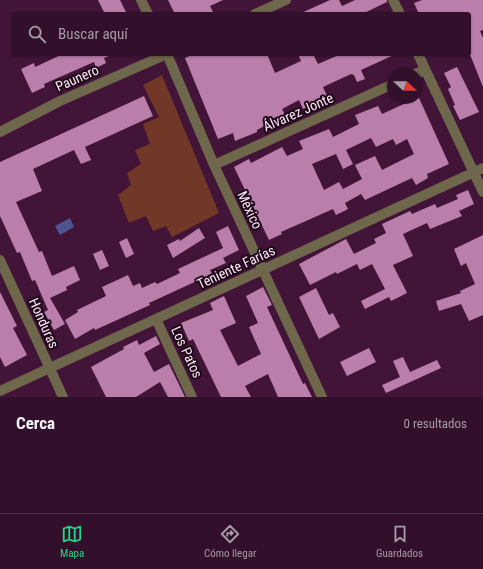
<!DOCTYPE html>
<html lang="es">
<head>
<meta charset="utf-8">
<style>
  :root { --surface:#320f2a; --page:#3a1832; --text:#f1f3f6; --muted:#a89ca8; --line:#4d2f47; --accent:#21d887 }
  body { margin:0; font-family:"Roboto Condensed",sans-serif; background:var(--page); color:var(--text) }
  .compass { position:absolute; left:387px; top:68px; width:36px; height:36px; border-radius:50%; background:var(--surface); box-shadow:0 1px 3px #0004; rotate:111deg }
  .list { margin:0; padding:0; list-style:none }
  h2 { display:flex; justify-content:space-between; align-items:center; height:52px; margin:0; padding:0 16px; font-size:17px }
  h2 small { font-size:13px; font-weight:400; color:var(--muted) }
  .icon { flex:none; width:22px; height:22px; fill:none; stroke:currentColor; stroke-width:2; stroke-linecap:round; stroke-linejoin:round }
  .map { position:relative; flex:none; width:483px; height:397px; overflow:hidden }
  .search { position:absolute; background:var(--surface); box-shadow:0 1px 3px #0004; left:12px; right:12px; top:12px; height:44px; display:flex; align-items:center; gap:10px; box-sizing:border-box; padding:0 14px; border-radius:4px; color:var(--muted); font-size:15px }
  .sheet { height:116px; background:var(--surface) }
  nav { display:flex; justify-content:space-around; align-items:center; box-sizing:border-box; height:56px; border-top:1px solid var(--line); background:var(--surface); font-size:11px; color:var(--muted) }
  nav a { display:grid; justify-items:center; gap:2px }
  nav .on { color:var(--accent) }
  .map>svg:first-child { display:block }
</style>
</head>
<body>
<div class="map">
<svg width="483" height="397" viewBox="0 0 483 397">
  <rect width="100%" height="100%" fill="#421438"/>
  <path fill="#713828" d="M162,75L219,213L172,237L166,226L153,231L146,216L129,223L118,195L131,185L127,173L141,164L135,150L150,144L143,124L159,117L143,85Z"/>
  <path fill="#4d548f" d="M70,218L74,227L60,235L55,226Z"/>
  <path fill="#ba7eaa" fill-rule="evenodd" d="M98,0H120L127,14H105Z
    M168,0H223L210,6L214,14H175Z
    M330,0H339L342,6L355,0H387V2L362,14H299Z
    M422,0H483V30L480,31L483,38V87L469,52V14H419L414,3Z
    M63,54H114L104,58L106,63L96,68L94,62L44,84L45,87L32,93L21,69L34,63L35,67Z
    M194,54H267L275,73L301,61L298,54H313L318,64L341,54H396L361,70L365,79L357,82L354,75L351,74L323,87L328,98L303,109L299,100L282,109L285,115L257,130V132L235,141L233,133L218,139L185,58Z
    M457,67L479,112L460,120L453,106L455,105L448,89L451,87L444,73Z
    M144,96L153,116L85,147L91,160L81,164L74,150L33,169L42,191L16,202L39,252L42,251L52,276L74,266L80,280L66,287L67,290L50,298L65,324L54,330L44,312L48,310L35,280L32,281L20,252L17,253L0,216V162Z
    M404,98H419L449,164L427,174L428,178L416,185L412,178L365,200L361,194L345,203L348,209L336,215L333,209L281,232L282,234L269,240L234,167L249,159L251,163L282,147L287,156L303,149L299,141L329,129L333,137L359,124L355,115L378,106L382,114L406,103ZM371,138L376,147L393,139L396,145L407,139L414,154L382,170L375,156L355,165L362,179L343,189L339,182L324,190L312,164L336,154L343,169L353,164L346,150Z
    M468,190L474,204L459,211L462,216L430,229L427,223L403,234L413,256L393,265L407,293L391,301L389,297L365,309L361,301L385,289L372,264L360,270L357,264L337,274L336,272L310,285L299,264L346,239L354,254L376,243L374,239L386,233L382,224L410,211L412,214L435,204L437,208L458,199L456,195Z
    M228,226L239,250L223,258L226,263L210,270L212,274L149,303L150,305L95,330L94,328L75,339L65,320L78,312L77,310L106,296L102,287L128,275L133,286L140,283L142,288L155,282L157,284L180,273L178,269L223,248L216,232Z
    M199,228L205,238L173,258L167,245L179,239L180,241Z
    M483,235V315L469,321L461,304L439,311L436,301L461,293L460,291L475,284L466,263L461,266L454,249Z
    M127,238L134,254L126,258L119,242Z
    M102,250L109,266L100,270L93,254Z
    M263,287L272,305L267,307L303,384L305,383L312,397H278L268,374L245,386L251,397H221L193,339L189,341L181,323L213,310L210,303L224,296L236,323L220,330L238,366L261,354L249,327L258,323L246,296Z
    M316,288L329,315L333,313L340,327L319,339L299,297Z
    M0,292L17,326L13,328L27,355L5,367L0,357Z
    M156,336L160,344L144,353L154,372L169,364L185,397H168L160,382L136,397H106L91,367L124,349L123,347L137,340L139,345Z
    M369,348L376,362L347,376L340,362Z
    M403,357L410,372L437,360L441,368L386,393L382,385L400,377L393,361Z"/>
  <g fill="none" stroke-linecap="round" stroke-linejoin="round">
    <path stroke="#6e674b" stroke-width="10" d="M141,0L148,14
      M393,0L400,14
      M255,14L286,0
      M167,54L214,165L322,397
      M418,54L483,192
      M415,74L425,70
      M0,132L60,101L167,54
      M214,165L393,84
      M0,260L63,397
      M156,319L192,397
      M0,391L483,168"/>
  </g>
  <g text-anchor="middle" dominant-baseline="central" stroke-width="4" stroke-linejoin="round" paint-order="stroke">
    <g font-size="14" fill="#fee5f6" stroke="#1d0919">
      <text transform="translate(77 78) rotate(-24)">Paunero</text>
      <text transform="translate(298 112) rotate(-24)">Álvarez Jonte</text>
      <text transform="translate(250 210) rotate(65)">México</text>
      <text transform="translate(236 267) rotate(-25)">Teniente Farías</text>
      <text transform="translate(44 323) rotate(66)">Honduras</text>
      <text transform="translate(187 352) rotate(65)">Los Patos</text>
    </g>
  </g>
</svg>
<svg class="compass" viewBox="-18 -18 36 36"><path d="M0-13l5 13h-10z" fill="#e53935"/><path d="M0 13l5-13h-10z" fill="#a89ca8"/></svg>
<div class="search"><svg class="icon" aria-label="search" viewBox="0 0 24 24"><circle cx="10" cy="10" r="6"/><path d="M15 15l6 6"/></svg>Buscar aquí</div>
</div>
<section class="sheet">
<h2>Cerca<small>0 resultados</small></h2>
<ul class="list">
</ul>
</section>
<nav>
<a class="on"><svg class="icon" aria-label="map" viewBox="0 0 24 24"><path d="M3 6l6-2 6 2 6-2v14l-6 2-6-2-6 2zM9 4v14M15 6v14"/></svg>Mapa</a>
<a><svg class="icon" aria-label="directions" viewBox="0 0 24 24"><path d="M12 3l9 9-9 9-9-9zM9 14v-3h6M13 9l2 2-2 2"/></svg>Cómo llegar</a>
<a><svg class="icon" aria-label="saved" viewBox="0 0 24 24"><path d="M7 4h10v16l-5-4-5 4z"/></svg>Guardados</a>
</nav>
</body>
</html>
